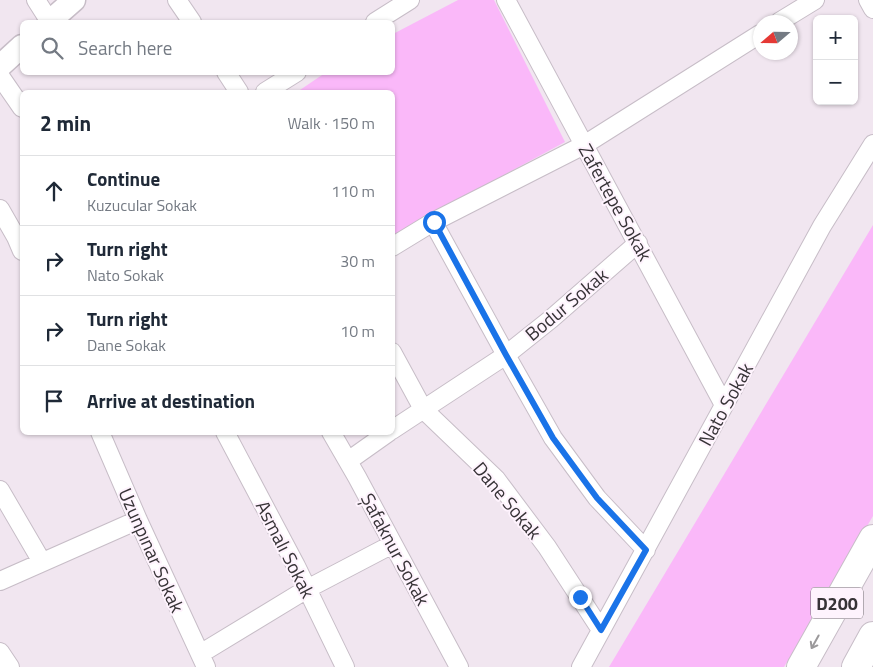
<!DOCTYPE html>
<html lang="en">
<head>
<meta charset="utf-8">
<style>
  :root { --surface:#fff; --page:#f6f6f7; --text:#1f2937; --muted:#747a83; --line:#e0e1e3 }
  body { margin:0; font-family:"Titillium Web",sans-serif; background:var(--page); color:var(--text) }
  .controls { position:absolute; right:15px; top:15px; display:grid; overflow:hidden; border-radius:8px; box-shadow:0 1px 4px #0004 }
  .controls button { width:45px; height:45px; display:grid; place-items:center; padding:0; border:0; border-bottom:1px solid var(--line); background:var(--surface); color:var(--text); font:25px sans-serif }
  .compass { position:absolute; left:753px; top:15px; width:45px; height:45px; border-radius:50%; background:var(--surface); box-shadow:0 1px 4px #0004; rotate:250deg }
  .stop { position:absolute; width:15px; height:15px; margin:-11px; border:4px solid #1a73e8; border-radius:50%; background:#fff }
  .stop.end { background:#1a73e8; border-color:#fff; box-shadow:0 1px 5px #0008 }
  .list { margin:0; padding:0; list-style:none }
  h2 { display:flex; justify-content:space-between; align-items:center; height:65px; margin:0; padding:0 20px; font-size:21px }
  h2 small { font-size:16px; font-weight:400; color:var(--muted) }
  .list li { display:grid; grid-template-columns:32px 1fr auto; gap:15px; align-items:center; box-sizing:border-box; height:70px; padding:0 20px; border-top:1px solid var(--line) }
  .list b { display:block; font-size:19px; white-space:nowrap }
  .list p { margin:0; font-size:16px; white-space:nowrap; color:var(--muted) }
  .list em { font-size:16px; font-style:normal; color:var(--muted) }
  .icon { flex:none; width:28px; height:28px; fill:none; stroke:currentColor; stroke-width:2; stroke-linecap:round; stroke-linejoin:round }
  .map { position:relative; flex:none; width:873px; height:667px; overflow:hidden }
  .search { position:absolute; background:var(--surface); box-shadow:0 1px 4px #0004; left:20px; top:20px; width:375px; height:55px; display:flex; align-items:center; gap:12px; box-sizing:border-box; padding:0 18px; border-radius:8px; color:var(--muted); font-size:19px }
  .panel { position:absolute; background:var(--surface); box-shadow:0 1px 4px #0004; left:20px; top:90px; width:375px; height:345px; border-radius:8px }
  .map>svg:first-child { display:block }
</style>
</head>
<body>
<div class="map">
<svg width="873" height="667" viewBox="0 0 873 667">
  <rect width="100%" height="100%" fill="#f1e6f0"/>
  <path fill="#fab8f9" d="M458,0H494L565,142L393,235L392,92H297L325,73L392,72L393,34Z
    M873,225V516L784,667H609Z"/>
  <g fill="none" stroke-linecap="round" stroke-linejoin="round">
    <defs>
      <path id="minor" d="M36,0L50,22
        M177,0L192,22
        M506,0L724,405
        M868,0L873,9
        M375,22L410,0
        M779,22L815,0
        M226,72L239,92
        M0,76L22,108
        M265,92L297,72
        M0,209L16,237L22,251
        M433,222L506,355L553,438L597,498L646,550
        M392,247L433,222L584,145L760,34
        M392,352L423,409L496,479L547,547L601,630
        M392,430L506,355L551,319L638,243
        M100,432L138,520L206,667
        M225,432L296,566L345,667
        M331,432L357,477L459,667
        M348,461L389,432
        M0,490L42,562
        M0,581L138,520
        M0,652L10,667
        M200,654L307,589L393,544
        M581,667L822,226L873,144"/>
      <path id="tertiary" d="M49,22L74,0
        M0,66L22,46"/>
      <path id="trunk" d="M801,667L873,539
        M856,667L873,636"/>
    </defs>
    <use href="#minor" stroke="#c7bdc7" stroke-width="20"/>
    <use href="#tertiary" stroke="#c7bdc7" stroke-width="25"/>
    <use href="#trunk" stroke="#c7bdc7" stroke-width="30"/>
    <use href="#minor" stroke="#fff" stroke-width="18"/>
    <use href="#tertiary" stroke="#fff" stroke-width="22"/>
    <use href="#trunk" stroke="#fff" stroke-width="28"/>
  </g>
  <defs><path id="oneway-shaft" d="M-6 0H5M1.5-3L5.5 0L1.5 3" fill="none" stroke-width="1.6" stroke-linecap="round" stroke-linejoin="round" transform="scale(1.25)"/></defs>
  <use stroke="#9b999b" href="#oneway-shaft" transform="translate(815 642) rotate(119)"/>
  <g fill="none" stroke-linecap="round" stroke-linejoin="round">
    <path stroke="#1a73e8" stroke-width="6" d="M434,222L506,355L553,438L597,498L646,550L601,630L580,597"/>
  </g>
  <g text-anchor="middle" dominant-baseline="central" stroke-width="4" stroke-linejoin="round" paint-order="stroke">
    <rect fill="#fef3fd" stroke="#736d72" stroke-width="1" x="811" y="587.5" width="52" height="31" rx="4"/>
    <g font-size="18" font-weight="bold" fill="#373337">
      <text x="837" y="603">D200</text>
    </g>
    <g font-size="19" fill="#373337" stroke="#fef3fd">
      <text transform="translate(616 202) rotate(61)">Zafertepe Sokak</text>
      <text transform="translate(566 304) rotate(-40)">Bodur Sokak</text>
      <text transform="translate(725 404) rotate(-61)">Nato Sokak</text>
      <text transform="translate(508 500) rotate(50)">Dane Sokak</text>
      <text transform="translate(286 549) rotate(63)">Asmalı Sokak</text>
      <text transform="translate(396 549) rotate(62)">Şafaknur Sokak</text>
      <text transform="translate(152 550) rotate(66)">Uzunpınar Sokak</text>
    </g>
  </g>
</svg>
<div class="controls">
<button>+</button>
<button>−</button>
</div>
<svg class="compass" viewBox="-18 -18 36 36"><path d="M0-13l5 13h-10z" fill="#e53935"/><path d="M0 13l5-13h-10z" fill="#747a83"/></svg>
<div class="stop" style="left:434px;top:222px"></div>
<div class="stop end" style="left:580px;top:597px"></div>
<div class="search"><svg class="icon" aria-label="search" viewBox="0 0 24 24"><circle cx="10" cy="10" r="6"/><path d="M15 15l6 6"/></svg>Search here</div>
<section class="panel">
<h2>2 min<small>Walk · 150 m</small></h2>
<ul class="list">
<li><svg class="icon" aria-label="ahead" viewBox="0 0 24 24"><path d="M12 20V5M6 11l6-6 6 6"/></svg><div><b>Continue</b><p>Kuzucular Sokak</p></div><em>110 m</em></li>
<li><svg class="icon" aria-label="right" viewBox="0 0 24 24"><path d="M7 20v-9h11M14 6l5 5-5 5"/></svg><div><b>Turn right</b><p>Nato Sokak</p></div><em>30 m</em></li>
<li><svg class="icon" aria-label="right" viewBox="0 0 24 24"><path d="M7 20v-9h11M14 6l5 5-5 5"/></svg><div><b>Turn right</b><p>Dane Sokak</p></div><em>10 m</em></li>
<li><svg class="icon" aria-label="arrive" viewBox="0 0 24 24"><path d="M6 21V4h12l-3 4 3 4H6"/></svg><div><b>Arrive at destination</b></div></li>
</ul>
</section>
</div>
</body>
</html>
